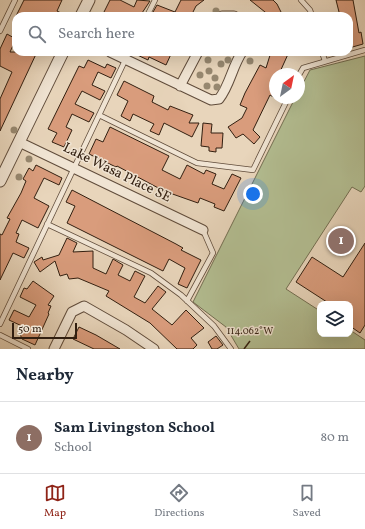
<!DOCTYPE html>
<html lang="en">
<head>
<meta charset="utf-8">
<style>
  :root { --surface:#fff; --page:#f6f6f7; --text:#1f2937; --muted:#747a83; --line:#e0e1e3; --accent:#8f2418 }
  body { margin:0; font-family:Vollkorn,serif; background:var(--page); color:var(--text) }
  .controls { position:absolute; right:12px; bottom:12px; display:grid; overflow:hidden; border-radius:8px; box-shadow:0 4px 16px #0002 }
  .controls button { width:36px; height:36px; display:grid; place-items:center; padding:0; border:0; border-bottom:1px solid var(--line); background:var(--surface); color:var(--text); font:20px sans-serif }
  .compass { position:absolute; left:269px; top:68px; width:36px; height:36px; border-radius:50%; background:var(--surface); box-shadow:0 4px 16px #0002; rotate:33deg }
  .scale { position:absolute; left:12px; bottom:10px; width:65px; box-sizing:border-box; padding-left:4px; border:2px solid #321f10; border-top:0; font-size:11px; line-height:14px; white-space:nowrap; color:#321f10; -webkit-text-stroke:3px #f0e4d3; paint-order:stroke }
  .you { position:absolute; left:253px; top:194px; width:14px; height:14px; margin:-10px; border:3px solid #fff; border-radius:50%; background:#1a73e8; box-shadow:0 0 0 6px #1a73e833 }
  .badge { display:grid; place-items:center; width:26px; height:26px; border-radius:50%; background:var(--accent); color:#fff; font-size:13px; font-weight:700 }
  .pin { position:absolute; translate:-50% -50%; border:2px solid #fff; box-shadow:0 1px 4px #0006 }
  .list { margin:0; padding:0; list-style:none }
  h2 { display:flex; justify-content:space-between; align-items:center; height:52px; margin:0; padding:0 16px; font-size:17px }
  h2 small { font-size:13px; font-weight:400; color:var(--muted) }
  .list li { display:grid; grid-template-columns:26px 1fr auto; gap:12px; align-items:center; box-sizing:border-box; height:72px; padding:0 16px; border-top:1px solid var(--line) }
  .list b { display:block; font-size:15px; white-space:nowrap }
  .list p { margin:0; font-size:13px; white-space:nowrap; color:var(--muted) }
  .list em { font-size:13px; font-style:normal; color:var(--muted) }
  .icon { flex:none; width:22px; height:22px; fill:none; stroke:currentColor; stroke-width:2; stroke-linecap:round; stroke-linejoin:round }
  .map { position:relative; flex:none; width:365px; height:349px; overflow:hidden }
  .search { position:absolute; background:var(--surface); box-shadow:0 4px 16px #0002; left:12px; right:12px; top:12px; height:44px; display:flex; align-items:center; gap:10px; box-sizing:border-box; padding:0 14px; border-radius:12px; color:var(--muted); font-size:15px }
  .sheet { height:124px; background:var(--surface) }
  nav { display:flex; justify-content:space-around; align-items:center; box-sizing:border-box; height:56px; border-top:1px solid var(--line); background:var(--surface); font-size:11px; color:var(--muted) }
  nav a { display:grid; justify-items:center; gap:2px }
  nav .on { color:var(--accent) }
  .map>svg:first-child { display:block }
</style>
</head>
<body>
<div class="map">
<svg width="365" height="349" viewBox="0 0 365 349">
  <rect width="100%" height="100%" fill="#e8d5bb"/>
  <filter id="stains"><feTurbulence type="fractalNoise" baseFrequency=".005" numOctaves="4"/><feColorMatrix values="0 0 0 0 .2 0 0 0 0 .09 0 0 0 0 .02 0 0 0 .5 -.17"/></filter>
  <radialGradient id="worn" r=".72"><stop offset=".6" stop-color="#630" stop-opacity="0"/><stop offset="1" stop-color="#630" stop-opacity=".3"/></radialGradient>
  <path fill="#b3be92" stroke="#726e51" d="M365,56V186L361,192L352,187L286,289L320,311V334H350V330L365,340V349H239L226,327L193,302L295,98H299V91L310,70Z"/>
  <path fill="#d99c7c" stroke="#321f10" d="M24,0H62L57,11L67,16H16Z
    M110,0H120L134,7L137,0L150,1L140,16H102Z
    M181,0H204L196,6L191,16H161L153,12L157,5L175,12Z
    M250,0H273L277,4L283,16H270Z
    M336,0H353L359,33L361,32L363,44L349,48V16H340Z
    M7,34L16,39L10,52H37L0,131V99L12,72L0,66V49Z
    M152,52H172L166,65L149,57L148,60L133,53Z
    M271,52H289L279,74H275V98L270,95L253,130L260,137L254,144L243,134L236,138L228,127L242,118L247,108L240,105L245,93L260,65L266,68Z
    M88,60L105,68L107,64L116,68L111,78L98,72L92,85L105,91L100,100L82,91L75,104L94,113L89,122L72,114L66,127L72,130L64,147L52,142L57,133L48,129L79,66L84,68Z
    M124,81L154,96L152,102L168,110L170,106L193,115L189,123H199L192,137L164,123L159,135L150,131L154,124L133,114L130,121L121,116L128,101L117,95Z
    M203,123L212,124L211,133H223L222,148H216V152L209,151V147L201,146Z
    M110,127L169,156L162,170L180,179L187,165L204,174L206,170L216,174L212,184L224,189L232,174L241,178L224,211L214,207L215,204L200,198L198,203L164,191L117,166L116,167L89,154L96,139L103,142Z
    M36,165L62,178L59,185L44,178L34,198L49,206L38,228L22,220L16,233L19,234L16,242L29,248L24,258L13,253L0,280V234L2,235L10,219L7,218L21,193L26,181L23,179L29,168L33,171Z
    M72,190L176,244L183,248L181,250L201,260L187,288L178,284L185,268L169,259L163,271L67,223L75,206L66,202Z
    M67,238L77,243L73,252L93,251V268L106,274L113,259L123,265L118,275L130,281L135,271L145,276L134,297L145,303L158,286L166,292L152,309L172,325L186,310L204,328L191,338L197,345L193,349H177L150,323L106,296L109,291L78,278L69,279L67,274L60,276L55,261L40,272L34,262L42,257L43,260L59,255Z
    M365,243V325L360,333L350,326V304H330L296,282L312,257L343,277Z
    M33,281L54,296L48,305L51,306L48,313L49,314L35,345L22,339L20,334L24,327L9,320L14,310L29,317L36,305L20,297L24,288L27,289Z
    M79,327L96,335L120,349H94L73,339Z
    M216,336L223,345L217,349H212L208,342Z"/>
  <g fill="none" stroke-linecap="round" stroke-linejoin="round">
    <defs>
      <path id="service" d="M301,0L310,10L312,16
        M147,16L155,0
        M0,31L15,0
        M322,52L325,61
        M299,75L303,68L365,50
        M99,115L197,163L253,170L288,98
        M47,224L151,273L181,295L214,326L231,349
        M187,301L213,253L203,230
        M0,324L129,52
        M0,335L28,349"/>
      <path id="minor" d="M222,16H234
        M110,52L211,100L219,99C230,85 232,67 242,52
        M180,86L198,52
        M19,142L203,230
        M54,349L72,312L84,306L126,330L154,349"/>
      <path id="tertiary" d="M81,16L89,0
        M0,181L63,52"/>
    </defs>
    <use href="#service" stroke="#604c3b" stroke-width="6"/>
    <use href="#minor" stroke="#604c3b" stroke-width="11"/>
    <use href="#tertiary" stroke="#604c3b" stroke-width="13"/>
    <use href="#service" stroke="#f0e4d3" stroke-width="4.5"/>
    <use href="#minor" stroke="#f0e4d3" stroke-width="9"/>
    <use href="#tertiary" stroke="#f0e4d3" stroke-width="11"/>
  </g>
  <g fill="#96876f">
    <circle cx="216" cy="11" r="3.5"/>
    <circle cx="208" cy="60" r="3.5"/>
    <circle cx="228" cy="60" r="3.5"/>
    <circle cx="250" cy="61" r="3.5"/>
    <circle cx="221" cy="64" r="3.5"/>
    <circle cx="209" cy="71" r="3.5"/>
    <circle cx="200" cy="75" r="3.5"/>
    <circle cx="215" cy="78" r="3.5"/>
    <circle cx="207" cy="86" r="3.5"/>
    <circle cx="217" cy="87" r="3.5"/>
    <circle cx="14" cy="130" r="3.5"/>
    <circle cx="29" cy="159" r="3.5"/>
    <circle cx="19" cy="177" r="3.5"/>
  </g>
  <path fill="none" stroke="#321f10" stroke-width="1.5" d="M244,349L250,341"/>
  <g text-anchor="middle" dominant-baseline="central" stroke-width="3" stroke-linejoin="round" paint-order="stroke">
    <g font-size="14" fill="#321f10" stroke="#f0e4d3">
      <text transform="translate(117 173) rotate(26)">Lake Wasa Place SE</text>
    </g>
  </g>
  <g font-size="10" text-anchor="middle" fill="#321f10" stroke="#f0e4d3" stroke-width="3" stroke-linejoin="round" paint-order="stroke">
    <text x="250" y="334">114.062°W</text>
  </g>
  <rect width="100%" height="100%" filter="url(#stains)"/>
  <rect width="100%" height="100%" fill="url(#worn)"/>
</svg>
<div class="controls">
<button><svg class="icon" aria-label="layers" viewBox="0 0 24 24"><path d="M12 4l9 5-9 5-9-5zM3 14l9 5 9-5"/></svg></button>
</div>
<svg class="compass" viewBox="-18 -18 36 36"><path d="M0-13l5 13h-10z" fill="#e53935"/><path d="M0 13l5-13h-10z" fill="#747a83"/></svg>
<div class="scale">50 m</div>
<div class="you"></div>
<div class="pin badge" style="left:341px;top:241px;background:#8d6e63">1</div>
<div class="search"><svg class="icon" aria-label="search" viewBox="0 0 24 24"><circle cx="10" cy="10" r="6"/><path d="M15 15l6 6"/></svg>Search here</div>
</div>
<section class="sheet">
<h2>Nearby<small></small></h2>
<ul class="list">
<li><span class="badge" style="background:#8d6e63">1</span><div><b>Sam Livingston School</b><p>School</p></div><em>80 m</em></li>
</ul>
</section>
<nav>
<a class="on"><svg class="icon" aria-label="map" viewBox="0 0 24 24"><path d="M3 6l6-2 6 2 6-2v14l-6 2-6-2-6 2zM9 4v14M15 6v14"/></svg>Map</a>
<a><svg class="icon" aria-label="directions" viewBox="0 0 24 24"><path d="M12 3l9 9-9 9-9-9zM9 14v-3h6M13 9l2 2-2 2"/></svg>Directions</a>
<a><svg class="icon" aria-label="saved" viewBox="0 0 24 24"><path d="M7 4h10v16l-5-4-5 4z"/></svg>Saved</a>
</nav>
</body>
</html>
